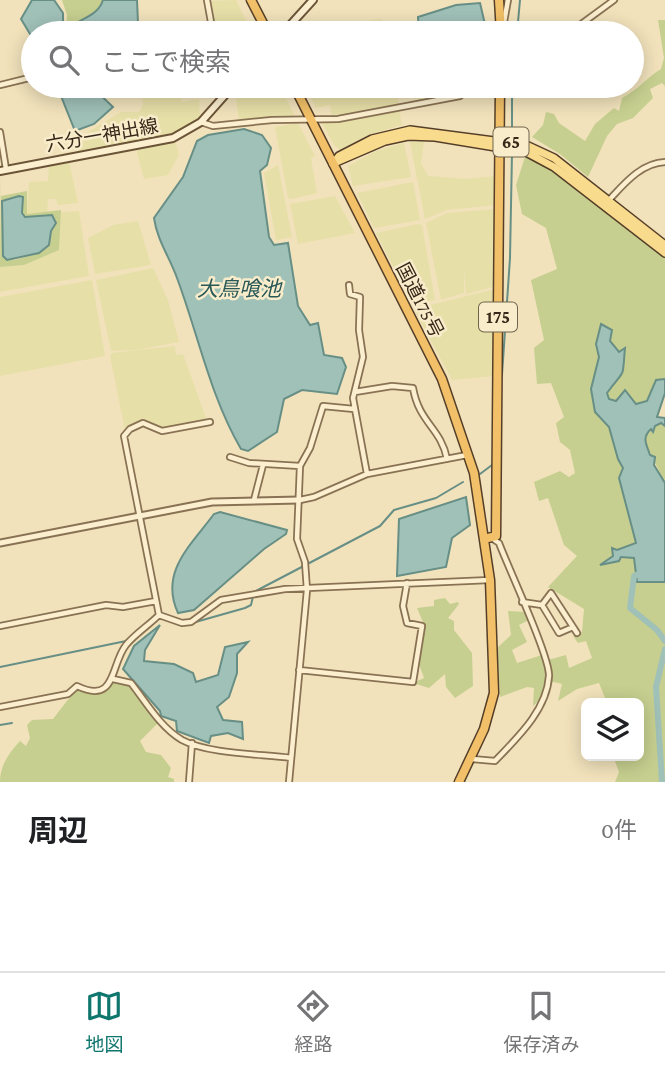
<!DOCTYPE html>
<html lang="ja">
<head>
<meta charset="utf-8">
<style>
  :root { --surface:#fff; --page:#f6f6f6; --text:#202124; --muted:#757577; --line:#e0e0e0; --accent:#0f766e }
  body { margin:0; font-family:"Crimson Pro","Noto Sans JP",serif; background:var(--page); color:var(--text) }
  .controls { position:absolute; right:21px; bottom:21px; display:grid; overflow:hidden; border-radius:10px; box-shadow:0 4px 18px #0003 }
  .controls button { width:63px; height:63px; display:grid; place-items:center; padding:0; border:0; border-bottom:2px solid var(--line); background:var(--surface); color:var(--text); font:35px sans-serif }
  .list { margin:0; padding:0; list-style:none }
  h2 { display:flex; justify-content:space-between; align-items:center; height:91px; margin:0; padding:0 28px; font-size:30px }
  h2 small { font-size:23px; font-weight:400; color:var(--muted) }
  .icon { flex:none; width:38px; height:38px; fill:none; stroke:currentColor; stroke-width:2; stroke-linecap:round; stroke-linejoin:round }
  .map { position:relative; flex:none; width:665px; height:782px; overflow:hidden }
  .search { position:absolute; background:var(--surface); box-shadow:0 4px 18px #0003; left:21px; right:21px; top:21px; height:77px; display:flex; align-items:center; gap:18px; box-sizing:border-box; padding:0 24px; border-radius:38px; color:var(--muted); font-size:26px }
  .sheet { height:189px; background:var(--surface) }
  nav { display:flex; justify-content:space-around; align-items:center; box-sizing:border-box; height:98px; border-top:2px solid var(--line); background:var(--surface); font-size:19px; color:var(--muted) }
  nav a { display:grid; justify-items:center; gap:4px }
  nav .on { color:var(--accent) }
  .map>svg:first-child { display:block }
</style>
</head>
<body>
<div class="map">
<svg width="665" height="782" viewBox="0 0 665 782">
  <rect width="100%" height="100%" fill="#f1e2bb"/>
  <path fill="#e7dfa8" d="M236,0L252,33H216L211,1Z
    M381,19L386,33H289L296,26L304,32Z
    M142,86H178L182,102L199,99L200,118L172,134L80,152L78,138L121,112H139L143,105Z
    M246,86H280L296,118L239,121L236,98L247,93Z
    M305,86H396L399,104L332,117L330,105L316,108Z
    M400,86H466L448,96L418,101L415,92L401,93Z
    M399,110L402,125L368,135L340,150L334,145L322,123Z
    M298,123L315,156L311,158L317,193L292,199L288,198L275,127Z
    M175,140L179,155L168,175L144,179L136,148Z
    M424,141L421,163L428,176L466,179L496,176L495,205L447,210L425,219L410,142Z
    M404,143L411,177L353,186L348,166L376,151Z
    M69,161L78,203L58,205L56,199H48L47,212L27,214L29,182L48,181L49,164Z
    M278,165L292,237L276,240L264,173Z
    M413,182L420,220L374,228L357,193Z
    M335,196L355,233L298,244L290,204Z
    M496,209V286L466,294L464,269V293L441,300L426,223L447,213Z
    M79,211L89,276L0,292V267L24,265L58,248L61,212Z
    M138,221L151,265L95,274L88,238L113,225Z
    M418,224L422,225L435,300L412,303L376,233Z
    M153,268L168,300L179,342L136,350L111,351L96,280Z
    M92,280L105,356L0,376V297Z
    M495,289V376L452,380L414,309Z
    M175,346L176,355L183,354L207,421L164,429L144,421L125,430L110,356L112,353Z"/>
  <path fill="#c6cf8f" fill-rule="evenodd" d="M62,0H103L95,13L66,30L67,15Z
    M658,20H665V86L662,83L650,89L653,98L633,118L617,124L607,136L588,177L560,154L532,137L543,125L546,112L554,114L559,123L585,141L595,124L614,108L619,111L622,98C638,90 646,78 661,69L664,58Z
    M525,157L537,160L665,256V379L647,401L636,404L609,399L607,393C625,368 622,381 625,349L619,352L610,341L596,344L599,357L591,389L595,412L609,427L618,459L623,468L621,487L636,544L617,550L612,548L613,556L602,564C614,564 621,555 634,558L638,582H665V782H615L619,772L613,756H639V703H607L599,683L577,689L558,701L562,684L550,681L548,660L566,655L569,668L592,658L586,641L578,643L573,636L582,632L584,609L548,587L577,556L564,545L548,498L539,501L534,482L560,471L569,477L575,473L570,450L560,442L556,423L564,417L551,383L537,384L534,348L544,340L531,280L557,269L546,228L522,214L516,185Z
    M1,174V196L27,191V214L61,210L59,250L24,265L0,267ZM23,197L22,213L25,217L53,218V221L39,253L14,260Z
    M661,423L665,426V483L645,442L646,434Z
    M445,598L450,604L458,602L459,604L448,618L454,621V630L472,653L473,686L455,698L446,687L445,674L429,688L413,683L424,678L419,664L425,627L417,608L434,606V600Z
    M508,611L525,612L529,620L519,625L527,642L512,650L517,663L542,655C549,672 549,693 533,706L534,688L527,687L500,697L497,648L511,635Z
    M114,682L131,684L159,722L140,741L146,752L161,755L171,768L168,777L174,779V782H0C0,765 9,753 20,741L26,746L30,738L27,725L32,720L53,719L77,688C91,696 102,693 114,682Z"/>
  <path fill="#a0c1b8" stroke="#678f86" stroke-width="2" d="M32,0H54L63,13V33H33V39L21,19Z
    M103,0H137L138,23L142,33H69L70,27C82,18 98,16 103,0Z
    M480,3L487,33H419L418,17L456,5Z
    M57,86H91L113,107L94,124L75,131Z
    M244,129L262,135L271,148L267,165L260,171L269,237L274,245L288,243L298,306L310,325L318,323L324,355L342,358L346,367L337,394L302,390L284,399L277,432L248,451L241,449C210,396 198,334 177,278C170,258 157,240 154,218L183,177L197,141L208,135Z
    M19,196L23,197L22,213L25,217L52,215L56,223L51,231L49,245L39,253L7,260L3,256L2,201Z
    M601,324L612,330L610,341L619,352L625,348C622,381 626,367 607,393L609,399L616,401L625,390L636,404L647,401L656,380L665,379V393L657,417L665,418V426L661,423L655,426L653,432L651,429C641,438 647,445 650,455L655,457L654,465L665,483V582H637L634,558L621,557L619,561L600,565L613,556L612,548L617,550L636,543L619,478L623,468L618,459L609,427L595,412L591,389L599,357L596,344Z
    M466,497L470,525L452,538L446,567L397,576L399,519Z
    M220,512L287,530L286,534L264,549L194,610L178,613C159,572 191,545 214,514Z
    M160,625L145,650L144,661L174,664L193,673L196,682L218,675L225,647L248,642L237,654V673L229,697L217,707L223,720L242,722L243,739L228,733L211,736L209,743L177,731L176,721L161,716L160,711L123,669L134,646Z"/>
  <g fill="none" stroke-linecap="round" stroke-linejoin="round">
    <path stroke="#678f86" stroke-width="2" d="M517,33L520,0
      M512,141V86
      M502,375L510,258L512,153
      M480,474L492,465
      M148,622L155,615L180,625
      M185,625L245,608L251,605L254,592L380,526L394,510L436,498L463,482
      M0,667L126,641
      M0,725L12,723"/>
    <path stroke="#a0c1b8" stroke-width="6" d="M641,573L634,576L630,608L657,630L665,641
      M662,782L656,687L665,649"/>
    <defs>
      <path id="minor" d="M207,0L213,33
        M502,33L508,0
        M569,33L614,0
        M0,85L33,77
        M201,122L213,126L272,120L338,119L460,96L469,86
        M0,132L6,169
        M609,200C624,184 641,163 665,162
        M349,285L350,294L360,297L359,330L363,357L353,398L367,474
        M355,392L392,386L413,388C419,423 441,428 447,459
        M230,457L249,463L300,466L297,539L305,562L307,590L289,782
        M300,466L310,448L323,406L354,409
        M254,500L263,465
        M300,500L314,497L367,474L467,455
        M522,602L542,605L551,593L577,633
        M542,605L559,633L573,627
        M159,615L182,623L191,622L221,600L285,589L490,580
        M159,615L124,436L130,429L143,423L162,431L210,422
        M0,626L106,605L123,607L156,601
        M299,670L413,682L422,626L407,623L403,606L407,583
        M113,679L131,683C146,702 160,727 182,740C208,754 261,754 291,758
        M0,707L68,694L77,686C117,705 110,665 126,645C135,634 149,625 159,615
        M472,759L495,761C517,738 547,710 549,676C550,657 508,567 499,543L493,539
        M189,782L192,743"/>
      <path id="tertiary" d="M0,543L212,502L300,500"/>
      <path id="secondary" d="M283,33L313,0
        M0,171L173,138L201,122L233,86"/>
      <path id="primary" d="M334,163L385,141L408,136L435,137L526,152L554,167L665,253
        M333,164L339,156L372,139L410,130L526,145L554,158L665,245"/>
      <path id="trunk" d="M251,0L268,33
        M499,0L501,33
        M294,86L442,379L474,473L490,580L494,693L484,729L459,782
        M484,539L496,536L500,86"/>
    </defs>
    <use href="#minor" stroke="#897254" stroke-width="8"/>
    <use href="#tertiary" stroke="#897254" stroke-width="9"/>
    <use href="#secondary" stroke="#6b5337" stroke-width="10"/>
    <use href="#primary" stroke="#563f29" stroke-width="10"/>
    <use href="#trunk" stroke="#563f29" stroke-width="11"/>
    <use href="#minor" stroke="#fbefcf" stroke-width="4.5"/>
    <use href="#tertiary" stroke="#fbefcf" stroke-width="5"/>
    <use href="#secondary" stroke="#fbefcf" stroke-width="6"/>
    <use href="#primary" stroke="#f9db8e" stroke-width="7"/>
    <use href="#trunk" stroke="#f1c068" stroke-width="8"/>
  </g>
  <g text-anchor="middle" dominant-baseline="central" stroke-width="5" stroke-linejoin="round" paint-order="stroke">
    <g fill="#f8eccb" stroke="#71644f" stroke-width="2">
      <rect x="493.5" y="127.5" width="35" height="29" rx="5"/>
      <rect x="479" y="302.5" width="38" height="29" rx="5"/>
    </g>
    <g font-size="18" font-weight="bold" fill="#37291a">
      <text x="511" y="142">65</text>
      <text x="498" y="317">175</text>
    </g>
    <g font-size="19" fill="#37291a" stroke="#f8eccb">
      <text transform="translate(102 135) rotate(-10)">六分一神出線</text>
      <text transform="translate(420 300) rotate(63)">国道175号</text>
    </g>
    <g font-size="21" font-style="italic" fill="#285857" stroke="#f8eccb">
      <text x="239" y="289">大鳥喰池</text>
    </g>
  </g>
</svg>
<div class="controls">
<button><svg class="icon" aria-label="layers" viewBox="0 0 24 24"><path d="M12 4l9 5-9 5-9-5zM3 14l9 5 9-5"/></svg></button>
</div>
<div class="search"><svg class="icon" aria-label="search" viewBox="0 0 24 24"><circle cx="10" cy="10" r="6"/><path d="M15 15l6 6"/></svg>ここで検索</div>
</div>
<section class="sheet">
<h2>周辺<small>0件</small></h2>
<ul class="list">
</ul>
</section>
<nav>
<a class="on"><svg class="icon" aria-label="map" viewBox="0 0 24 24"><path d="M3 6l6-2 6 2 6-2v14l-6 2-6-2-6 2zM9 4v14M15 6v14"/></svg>地図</a>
<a><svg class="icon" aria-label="directions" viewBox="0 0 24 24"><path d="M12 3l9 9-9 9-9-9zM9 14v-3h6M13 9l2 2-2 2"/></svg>経路</a>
<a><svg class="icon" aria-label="saved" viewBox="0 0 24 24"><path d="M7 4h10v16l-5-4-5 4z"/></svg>保存済み</a>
</nav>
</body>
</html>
